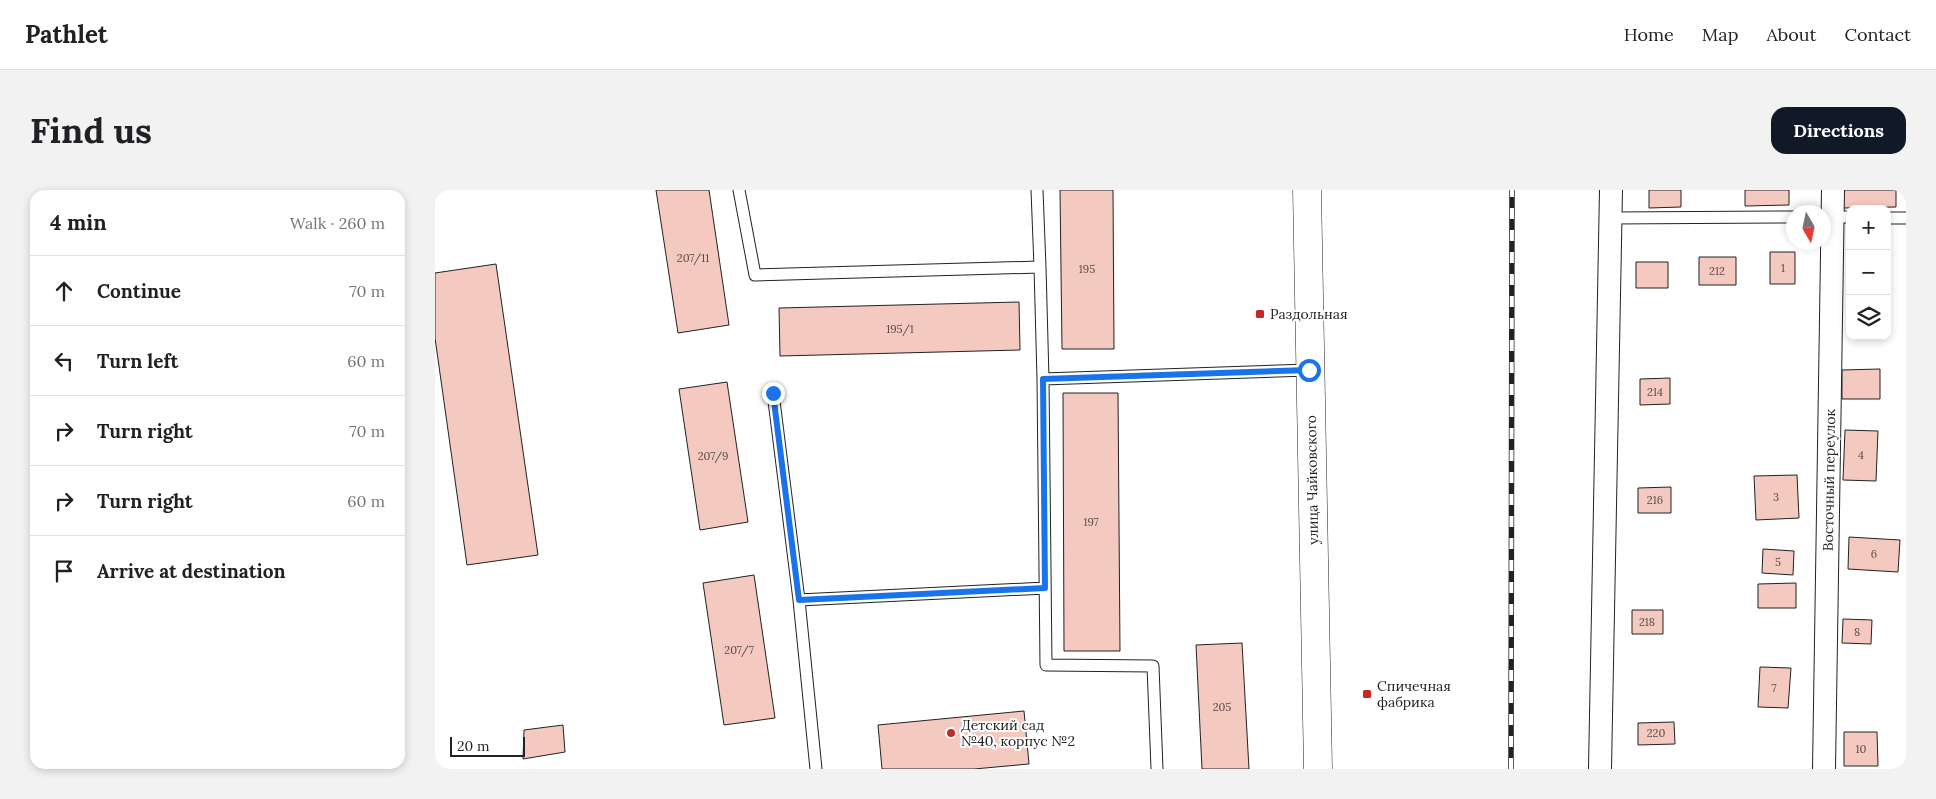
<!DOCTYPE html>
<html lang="en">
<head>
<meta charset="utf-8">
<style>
  :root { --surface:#fff; --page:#f2f2f2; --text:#202124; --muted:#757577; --line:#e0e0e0; --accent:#111827 }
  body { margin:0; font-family:Lora,serif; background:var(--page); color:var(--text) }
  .controls { position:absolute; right:15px; top:15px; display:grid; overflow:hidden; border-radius:10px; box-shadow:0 2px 8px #0003 }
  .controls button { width:45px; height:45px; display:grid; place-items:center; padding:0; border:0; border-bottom:1px solid var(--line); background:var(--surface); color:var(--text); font:25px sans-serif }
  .compass { position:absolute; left:1351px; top:15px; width:45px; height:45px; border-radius:50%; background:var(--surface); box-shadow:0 2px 8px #0003; rotate:171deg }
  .scale { position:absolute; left:15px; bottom:12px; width:75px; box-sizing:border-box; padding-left:5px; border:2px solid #222; border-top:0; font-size:14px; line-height:18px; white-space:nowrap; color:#222; -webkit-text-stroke:4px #fff; paint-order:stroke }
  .stop { position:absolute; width:15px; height:15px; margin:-11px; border:4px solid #1a73e8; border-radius:50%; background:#fff }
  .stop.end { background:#1a73e8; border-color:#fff; box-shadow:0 1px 5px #0008 }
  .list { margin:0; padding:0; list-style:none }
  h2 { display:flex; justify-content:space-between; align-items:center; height:65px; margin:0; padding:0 20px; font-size:21px }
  h2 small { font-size:16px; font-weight:400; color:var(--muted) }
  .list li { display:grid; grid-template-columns:32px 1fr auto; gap:15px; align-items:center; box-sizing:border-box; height:70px; padding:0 20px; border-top:1px solid var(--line) }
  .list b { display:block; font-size:19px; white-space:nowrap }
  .list em { font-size:16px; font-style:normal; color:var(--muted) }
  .icon { flex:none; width:28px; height:28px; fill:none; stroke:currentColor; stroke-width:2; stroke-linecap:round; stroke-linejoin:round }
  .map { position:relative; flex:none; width:1471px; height:579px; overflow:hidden; border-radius:15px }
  header { display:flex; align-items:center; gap:30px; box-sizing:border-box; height:70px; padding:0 25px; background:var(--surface); border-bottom:1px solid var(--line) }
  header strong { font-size:24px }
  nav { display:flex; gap:28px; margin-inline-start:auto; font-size:18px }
  .intro { display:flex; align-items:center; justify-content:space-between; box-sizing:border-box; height:120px; padding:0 30px }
  h1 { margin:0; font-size:35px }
  .button { padding:12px 22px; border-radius:15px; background:var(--accent); color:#fff; font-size:18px; font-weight:700 }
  main { display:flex; gap:30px; padding:0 30px }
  aside { flex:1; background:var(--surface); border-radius:15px; box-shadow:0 2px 8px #0003 }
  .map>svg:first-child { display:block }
</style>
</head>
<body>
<header>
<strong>Pathlet</strong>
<nav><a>Home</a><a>Map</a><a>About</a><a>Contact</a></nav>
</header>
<div class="intro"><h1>Find us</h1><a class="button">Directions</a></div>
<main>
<aside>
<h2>4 min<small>Walk · 260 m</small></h2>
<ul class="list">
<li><svg class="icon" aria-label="ahead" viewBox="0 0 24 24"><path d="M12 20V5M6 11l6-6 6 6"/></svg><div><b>Continue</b></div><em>70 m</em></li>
<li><svg class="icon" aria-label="left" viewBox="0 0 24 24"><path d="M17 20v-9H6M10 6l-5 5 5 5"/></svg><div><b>Turn left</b></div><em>60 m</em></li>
<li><svg class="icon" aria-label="right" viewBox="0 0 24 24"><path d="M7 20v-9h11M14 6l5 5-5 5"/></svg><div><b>Turn right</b></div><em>70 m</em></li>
<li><svg class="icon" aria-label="right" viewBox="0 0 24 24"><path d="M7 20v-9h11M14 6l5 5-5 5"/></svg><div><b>Turn right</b></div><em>60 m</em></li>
<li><svg class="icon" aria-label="arrive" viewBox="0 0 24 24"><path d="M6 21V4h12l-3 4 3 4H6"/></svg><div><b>Arrive at destination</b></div></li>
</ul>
</aside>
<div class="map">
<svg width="1471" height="579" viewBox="0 0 1471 579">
  <rect width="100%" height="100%" fill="#fff"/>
  <path fill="#f3c9c0" stroke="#222" d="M221,0H274L294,135L243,143Z
    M625,0H678L679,159H627Z
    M1214,0H1246V17L1214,18Z
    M1310,0H1354V15L1310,16Z
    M1407,0H1461V17L1408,18Z
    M1335,62H1360V94H1335Z
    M1264,67H1301V95H1264Z
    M1201,72H1233V98H1201Z
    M61,74L103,365L32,375L0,148V83Z
    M584,112L585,160L345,166L344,118Z
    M1445,179V209H1407V180Z
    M1235,188V214L1205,215V189Z
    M292,192L313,332L265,340L244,199Z
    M628,203H683L685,461H629Z
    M1410,240L1443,241L1441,291L1408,290Z
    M1362,285L1364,328L1321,330L1319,286Z
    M1236,297V323H1203V298Z
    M1414,347L1465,350L1463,382L1413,379Z
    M1328,359L1359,361L1358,385L1327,383Z
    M319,385L340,528L289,535L268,393Z
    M1361,393V418H1323V394Z
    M1197,420H1228V444H1197Z
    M1408,429L1437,430L1436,454L1407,453Z
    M807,453L814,579H767L761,455Z
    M1325,477L1356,478L1353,518L1323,517Z
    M589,521L594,574L539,579H447L443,535Z
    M1239,532L1240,554L1203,555V533Z
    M128,535L130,562L88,569L89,540Z
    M1409,542H1442L1443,576H1409Z"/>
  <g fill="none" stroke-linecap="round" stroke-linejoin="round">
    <defs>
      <path id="lane" d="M304,0L320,85L605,77L608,189L611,475L718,476L722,579
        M602,0L605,77
        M1394,27H1415
        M1176,28L1358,27
        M1452,28H1471
        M608,189L874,180
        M338,203L364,410L381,579
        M364,410L610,398"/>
      <path id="street" d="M1165,579L1176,0
        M1389,579L1398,0"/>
      <path id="secondary" d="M872,0L883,579"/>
    </defs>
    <use href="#lane" stroke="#222" stroke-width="13"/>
    <use href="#street" stroke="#222" stroke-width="24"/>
    <use href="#secondary" stroke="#222" stroke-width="29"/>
    <use href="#lane" stroke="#fff" stroke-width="11"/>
    <use href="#street" stroke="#fff" stroke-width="22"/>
    <use href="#secondary" stroke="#fff" stroke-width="28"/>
    <defs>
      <path id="rail" d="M1076,579L1077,0"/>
    </defs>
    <use href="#rail" stroke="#222" stroke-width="5.5"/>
    <use href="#rail" stroke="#fff" stroke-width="4" stroke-dasharray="11" stroke-linecap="butt"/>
  </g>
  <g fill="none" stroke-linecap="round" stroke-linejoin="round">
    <path stroke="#1a73e8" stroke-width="6" d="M338,203L364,410L610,398L608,189L874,180"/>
  </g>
  <g fill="#c62828" stroke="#fff" stroke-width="2">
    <rect x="820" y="119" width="10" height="10" rx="2.5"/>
    <rect x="927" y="499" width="10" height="10" rx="2.5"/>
    <circle cx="516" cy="543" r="5"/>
  </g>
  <g text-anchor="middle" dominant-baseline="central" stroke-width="4" stroke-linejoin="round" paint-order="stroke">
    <g font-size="11" fill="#564c4a">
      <text x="258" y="68">207/11</text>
      <text x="1348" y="78">1</text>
      <text x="652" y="79">195</text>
      <text x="1282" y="81">212</text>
      <text x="465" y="139">195/1</text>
      <text x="1220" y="202">214</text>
      <text x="1426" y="265">4</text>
      <text x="278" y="266">207/9</text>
      <text x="1341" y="307">3</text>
      <text x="1220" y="310">216</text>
      <text x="656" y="332">197</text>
      <text x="1439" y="364">6</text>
      <text x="1343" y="372">5</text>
      <text x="1212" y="432">218</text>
      <text x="1422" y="442">8</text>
      <text x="304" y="460">207/7</text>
      <text x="1339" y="498">7</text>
      <text x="787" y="517">205</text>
      <text x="1221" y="543">220</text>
      <text x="1426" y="559">10</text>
    </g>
    <g font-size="14" fill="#222" stroke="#fff" text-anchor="start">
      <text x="835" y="124">Раздольная</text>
      <text x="942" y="496">Спичечная<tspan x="942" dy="16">фабрика</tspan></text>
      <text x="526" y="535">Детский сад<tspan x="526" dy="16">№40, корпус №2</tspan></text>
    </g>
    <g font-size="14" fill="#222" stroke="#fff">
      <text transform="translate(877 290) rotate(-91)">улица Чайковского</text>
      <text transform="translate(1394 290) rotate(-89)">Восточный переулок</text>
    </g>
  </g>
</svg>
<div class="controls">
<button>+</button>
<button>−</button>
<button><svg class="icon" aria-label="layers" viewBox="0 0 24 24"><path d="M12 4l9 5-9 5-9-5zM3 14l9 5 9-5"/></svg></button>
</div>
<svg class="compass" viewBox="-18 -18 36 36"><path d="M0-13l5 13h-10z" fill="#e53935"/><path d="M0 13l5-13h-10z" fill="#757577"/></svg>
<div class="scale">20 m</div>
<div class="stop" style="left:874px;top:180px"></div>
<div class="stop end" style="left:338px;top:203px"></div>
</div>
</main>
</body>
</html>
